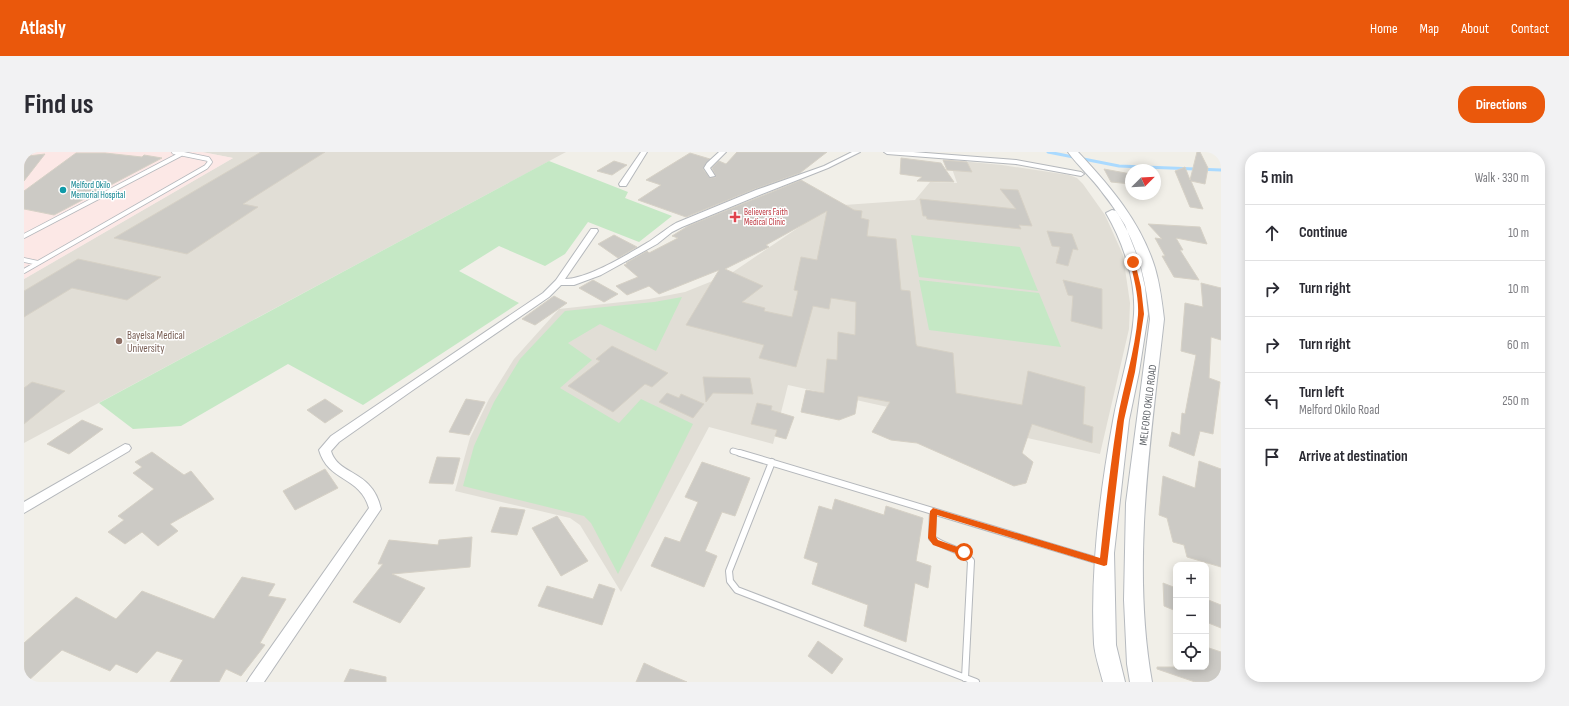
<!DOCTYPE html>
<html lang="en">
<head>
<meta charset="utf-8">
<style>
  :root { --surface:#fff; --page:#f2f2f3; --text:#2b2b33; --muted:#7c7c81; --line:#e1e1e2; --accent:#ea580c }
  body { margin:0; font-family:"Sofia Sans Condensed",sans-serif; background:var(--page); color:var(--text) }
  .controls { position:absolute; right:12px; bottom:12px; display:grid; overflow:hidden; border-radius:8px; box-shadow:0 2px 10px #0003 }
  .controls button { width:36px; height:36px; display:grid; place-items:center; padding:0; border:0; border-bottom:1px solid var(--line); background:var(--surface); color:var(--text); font:20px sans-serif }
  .compass { position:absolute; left:1101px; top:12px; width:36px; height:36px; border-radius:50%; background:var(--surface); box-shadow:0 2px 10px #0003; rotate:66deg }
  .stop { position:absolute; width:12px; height:12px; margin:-9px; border:3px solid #ea580c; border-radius:50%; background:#fff }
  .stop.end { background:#ea580c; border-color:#fff; box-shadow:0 1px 4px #0008 }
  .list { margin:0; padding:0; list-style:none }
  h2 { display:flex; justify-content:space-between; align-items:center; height:52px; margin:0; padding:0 16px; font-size:17px }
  h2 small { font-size:13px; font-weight:400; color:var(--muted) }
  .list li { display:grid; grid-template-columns:26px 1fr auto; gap:12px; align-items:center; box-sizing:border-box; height:56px; padding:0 16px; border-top:1px solid var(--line) }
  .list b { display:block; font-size:15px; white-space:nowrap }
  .list p { margin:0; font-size:13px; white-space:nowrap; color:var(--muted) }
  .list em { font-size:13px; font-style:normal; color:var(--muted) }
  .icon { flex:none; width:22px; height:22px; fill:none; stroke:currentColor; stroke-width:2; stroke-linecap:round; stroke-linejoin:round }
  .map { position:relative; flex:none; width:1197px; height:530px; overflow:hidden; border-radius:16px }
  header { display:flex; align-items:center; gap:24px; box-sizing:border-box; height:56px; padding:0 20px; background:var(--accent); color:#fff }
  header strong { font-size:19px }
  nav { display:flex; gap:22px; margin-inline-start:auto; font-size:14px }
  .intro { display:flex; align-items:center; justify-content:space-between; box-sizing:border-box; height:96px; padding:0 24px }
  h1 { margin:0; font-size:28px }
  .button { padding:10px 18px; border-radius:16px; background:var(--accent); color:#fff; font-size:14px; font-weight:700 }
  main { display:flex; gap:24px; padding:0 24px }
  aside { flex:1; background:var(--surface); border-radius:16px; box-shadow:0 2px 10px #0003 }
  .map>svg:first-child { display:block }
</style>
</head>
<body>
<header>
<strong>Atlasly</strong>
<nav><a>Home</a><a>Map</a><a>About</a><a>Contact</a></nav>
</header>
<div class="intro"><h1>Find us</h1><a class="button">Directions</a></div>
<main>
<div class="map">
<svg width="1197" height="530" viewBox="0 0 1197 530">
  <rect width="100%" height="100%" fill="#f1efe8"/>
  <path fill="#e1ded6" d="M178,0H542L0,291V127L209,6Z
    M925,8L978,13L1045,23L1053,26L1059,32L1081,63L1099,103L1106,151L1105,177L1076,302L764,233L749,292L685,275L597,440L556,373L546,366L431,339L446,286L465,247L490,207L535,157L625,147L661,140L706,122L806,54L891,48L906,30L933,31Z"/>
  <path fill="#fce8e6" d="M0,0H178L209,6L0,127Z"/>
  <path fill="#c5e8c5" d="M525,9L604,40L601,46L648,64L615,90L564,70L541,102L521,114L475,94L435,119L495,151L339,253L264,212L157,274L109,277L75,251Z
    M887,83L996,95L1014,139L895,125Z
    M895,128L1015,141L1037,195L905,178Z
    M658,145L632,199L576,172L544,191L568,208L536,236L595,271L617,247L669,272L594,422L567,371L560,364L439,334L450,294L470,250L496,207L541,159L630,150Z"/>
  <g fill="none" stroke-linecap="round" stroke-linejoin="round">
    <path stroke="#aadaff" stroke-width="3" d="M1024,0L1095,14L1197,18"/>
  </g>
  <path fill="#cccac5" stroke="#d6d1c6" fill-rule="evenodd" d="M237,0H301L219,52L234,55L163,102L90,86Z
    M713,0H803L776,21L731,37L662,65L614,48L637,33L622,28L666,1L686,7L679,17L686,26L692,25L688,16L695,9L702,12Z
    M1173,0H1176L1184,16L1181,32L1167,29L1179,57L1166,55L1151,19L1161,15L1166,28Z
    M52,1H81L118,5L120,3L138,6L30,63L0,57V39Z
    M21,2L0,29V9L4,4Z
    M877,6L917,11L930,30L893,29L898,25L876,22Z
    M919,8L943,10L948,20L923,18Z
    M590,9L603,13L588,23L573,19Z
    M1080,17L1107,22V32L1087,30Z
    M777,28L830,58L838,59L837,66L845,68L843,84L872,87L877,138L886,139L892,192L893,194L929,201L932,241L998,253L1004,219L1061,235L1059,272L1069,275L1068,291L1008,272L998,301L1009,310L1002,331L990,334L893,291L867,288L848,280L866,250L834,244L831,262L815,268L777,260L782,238L800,241L803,207L813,208L814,180L831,183L832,150L807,146L805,157L789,154L772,215L735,206L740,193L662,173L695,118L635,142L625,134L603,143L592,134L614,125L600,113L603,112L602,111L623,99L625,101L654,86L648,84L664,74ZM803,59L793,108L777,105L770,138L774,139L768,165L740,159L741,156L718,150L739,134L701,117L745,95L742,93Z
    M976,37L994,38L1008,74L995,73L997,77L903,67L902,64H899L896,47L992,57Z
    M1124,72L1176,75L1183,92L1152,86L1159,98H1156L1175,128L1150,125L1138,104H1141L1131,86L1138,87Z
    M1023,79L1048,82L1054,98L1049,97L1044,114L1032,111L1036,95L1028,94Z
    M590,83L613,95L594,106L574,92Z
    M54,107L137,125L103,148L48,136L0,165V139Z
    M569,128L594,142L580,150L555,136Z
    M1039,128L1078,137V177L1047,169L1049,144L1044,143Z
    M1177,131L1197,136V188L1187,185L1185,226L1196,230L1189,282L1176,279L1170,304L1145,294L1148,280L1156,283L1158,261L1161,262L1172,203L1157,199L1161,151L1179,155Z
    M530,144L543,151L511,173L498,167Z
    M588,194L644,221L628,235L621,232L589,260L544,234L576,209L572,207Z
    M679,225L726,226L729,242L689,241L682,250Z
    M8,230L41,239L0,272V236Z
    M643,241L655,246L657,242L680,252L669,266L635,250Z
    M301,247L319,259L301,271L283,258Z
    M442,247L461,250L445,283L425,280Z
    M733,251L748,254L747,258L770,265L762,287L751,284L753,278L727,272Z
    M58,268L79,277L45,302L23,292Z
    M128,300L160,323L167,319L190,347L146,372L154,379L134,394L118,380L101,392L84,380L100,368L94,364L130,337L109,321L118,315L111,310Z
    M413,305L436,306L429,332L405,331Z
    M1175,309L1197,317V415L1163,405L1160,393L1149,390L1143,366L1135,363L1139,324L1171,336Z
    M678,310L726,326L711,364L698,360L681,399L693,404L680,435L627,414L641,385L656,390L674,350L661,345Z
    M301,317L314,336L271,358L259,339Z
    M811,347L860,363L862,354L899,366L892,409L907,414L904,436L891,431L882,490L840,474L844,453L788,432L794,411L780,406L795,354L808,358Z
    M476,355L501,358L493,383L467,380Z
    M533,364L564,409L537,424L508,376Z
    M448,385L446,415L368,422L401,436L376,471L329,450L359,412H354L365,388L414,393L415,388Z
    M218,425L251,432L244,444L262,447L236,491L241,493L217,524L202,517L195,530H146L159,508L133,499L113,521L92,512L86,519L38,498L3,530H0V491L52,445L92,467L118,439L190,467Z
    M1139,431L1152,436V459L1140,454Z
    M575,432L591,437L578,473L514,454L523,434L569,447Z
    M1182,447L1197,453V476L1182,470Z
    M794,489L819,507L808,522L784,504Z
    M1182,495L1197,500V530H1171L1133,517V515H1182Z
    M620,511L637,519L663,530H612Z
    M326,517L362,525V530H320Z"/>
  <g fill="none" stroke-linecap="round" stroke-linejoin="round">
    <defs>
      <path id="lane-far2" d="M0,0H6
        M0,84L157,2
        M0,108L14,111
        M0,119L182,15L186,10L184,7L150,0"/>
      <path id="lane-far1" d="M709,299L719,302"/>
      <path id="lane" d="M716,301L1078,410
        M748,310L705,419L706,429L713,438L952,530
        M909,359L908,386C920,396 937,396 947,409L941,526"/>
      <path id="street" d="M617,0H623L602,34H596L595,32Z
        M695,0H702L686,16L691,24L686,25L680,16L683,11Z
        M828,0H836L804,16L738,42L658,75L648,80L633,92L577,123L550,133H537L525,145L389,238L315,290L307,299C312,317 332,319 344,332C351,339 355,348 357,357L240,530H223L226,525L345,356C336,324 304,330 295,298L307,284L519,141L532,128L567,77H573L574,79L541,127C564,127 606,101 626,89C635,83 643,76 652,71L732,38L800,14Z
        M860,0H889L992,8L1057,20L1060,22L1057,24L992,12L863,2Z
        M101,292L105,293L107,296L105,299L0,361V350Z"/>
      <path id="secondary" d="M1044,0H1054C1086,34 1117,70 1131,116C1136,133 1138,150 1140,167C1127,285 1107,412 1128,530H1106L1103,512L1100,448L1102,351L1126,167C1121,118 1110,79 1078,40C1068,26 1054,14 1044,0Z
        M1088,58L1092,59L1101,73L1115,109L1121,135L1124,162L1115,220L1105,268L1090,401L1092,493L1101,530H1079C1076,518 1071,504 1070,492C1066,419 1076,340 1089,269C1095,234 1108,197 1110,162C1112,128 1099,90 1082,61Z"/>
    </defs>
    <use href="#lane-far2" stroke="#b5b8bc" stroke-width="5.5"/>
    <use href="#lane-far1" stroke="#b5b8bc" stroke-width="7"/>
    <use href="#lane" stroke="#b5b8bc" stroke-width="8"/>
    <use href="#street" stroke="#b5b8bc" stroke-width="2"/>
    <use href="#secondary" stroke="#b6babf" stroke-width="2"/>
    <use href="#lane-far2" stroke="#fff" stroke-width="4"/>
    <use href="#lane-far1" stroke="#fff" stroke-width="5"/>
    <use href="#lane" stroke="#fff" stroke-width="6"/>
    <use href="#street" fill="#fff" fill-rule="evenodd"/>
    <use href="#secondary" fill="#fff" fill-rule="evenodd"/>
  </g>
  <path fill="#ea580c" d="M1109,108L1111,110L1117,135L1120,162L1111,220L1100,268L1083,413L1080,414L913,363L912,385L914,388L942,398L944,400L940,404L909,393L904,386L906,359L909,356L1076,406C1081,361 1086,315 1093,270C1099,235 1111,200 1114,163C1115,145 1110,127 1106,110Z"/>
  <circle fill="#0f9aa8" stroke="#fff" stroke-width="1.5" cx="39" cy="38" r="4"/>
  <path fill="#e0444e" stroke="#fff" stroke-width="1.5" d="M709 59h4v4h4v4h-4v4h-4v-4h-4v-4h4z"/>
  <circle fill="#8d6e63" stroke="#fff" stroke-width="1.5" cx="95" cy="189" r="4"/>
  <g text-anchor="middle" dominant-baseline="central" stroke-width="3" stroke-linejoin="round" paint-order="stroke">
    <g font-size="9" fill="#0d838f" stroke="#fff" text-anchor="start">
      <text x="47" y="33">Melford Okilo<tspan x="47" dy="10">Memorial Hospital</tspan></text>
    </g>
    <g font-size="9" fill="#be3a42" stroke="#fff" text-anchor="start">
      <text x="720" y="60">Believers Faith<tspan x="720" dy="10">Medical Clinic</tspan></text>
    </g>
    <g font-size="11" fill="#785e54" stroke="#fff" text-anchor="start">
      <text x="103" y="183">Bayelsa Medical<tspan x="103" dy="13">University</tspan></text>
    </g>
    <g font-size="11" fill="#5f6368" stroke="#fff">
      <text transform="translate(1124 253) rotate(-83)">MELFORD OKILO ROAD</text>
    </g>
  </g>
</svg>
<div class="controls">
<button>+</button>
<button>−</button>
<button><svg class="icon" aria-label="locate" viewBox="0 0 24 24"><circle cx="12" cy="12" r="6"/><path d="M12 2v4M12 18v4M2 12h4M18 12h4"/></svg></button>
</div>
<svg class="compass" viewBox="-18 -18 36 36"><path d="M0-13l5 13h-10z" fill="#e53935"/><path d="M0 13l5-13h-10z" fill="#7c7c81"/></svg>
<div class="stop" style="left:940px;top:400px"></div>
<div class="stop end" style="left:1109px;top:110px"></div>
</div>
<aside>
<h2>5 min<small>Walk · 330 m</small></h2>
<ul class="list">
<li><svg class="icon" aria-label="ahead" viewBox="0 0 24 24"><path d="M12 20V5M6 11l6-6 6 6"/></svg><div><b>Continue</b></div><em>10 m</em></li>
<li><svg class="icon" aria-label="right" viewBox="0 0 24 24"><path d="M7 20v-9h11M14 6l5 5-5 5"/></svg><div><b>Turn right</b></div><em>10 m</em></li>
<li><svg class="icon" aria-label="right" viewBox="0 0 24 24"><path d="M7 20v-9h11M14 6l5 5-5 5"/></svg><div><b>Turn right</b></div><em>60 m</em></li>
<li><svg class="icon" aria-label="left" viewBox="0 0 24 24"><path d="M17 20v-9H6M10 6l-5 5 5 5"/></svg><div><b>Turn left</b><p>Melford Okilo Road</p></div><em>250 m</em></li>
<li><svg class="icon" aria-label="arrive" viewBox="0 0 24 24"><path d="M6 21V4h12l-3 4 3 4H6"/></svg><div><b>Arrive at destination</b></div></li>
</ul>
</aside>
</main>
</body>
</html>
